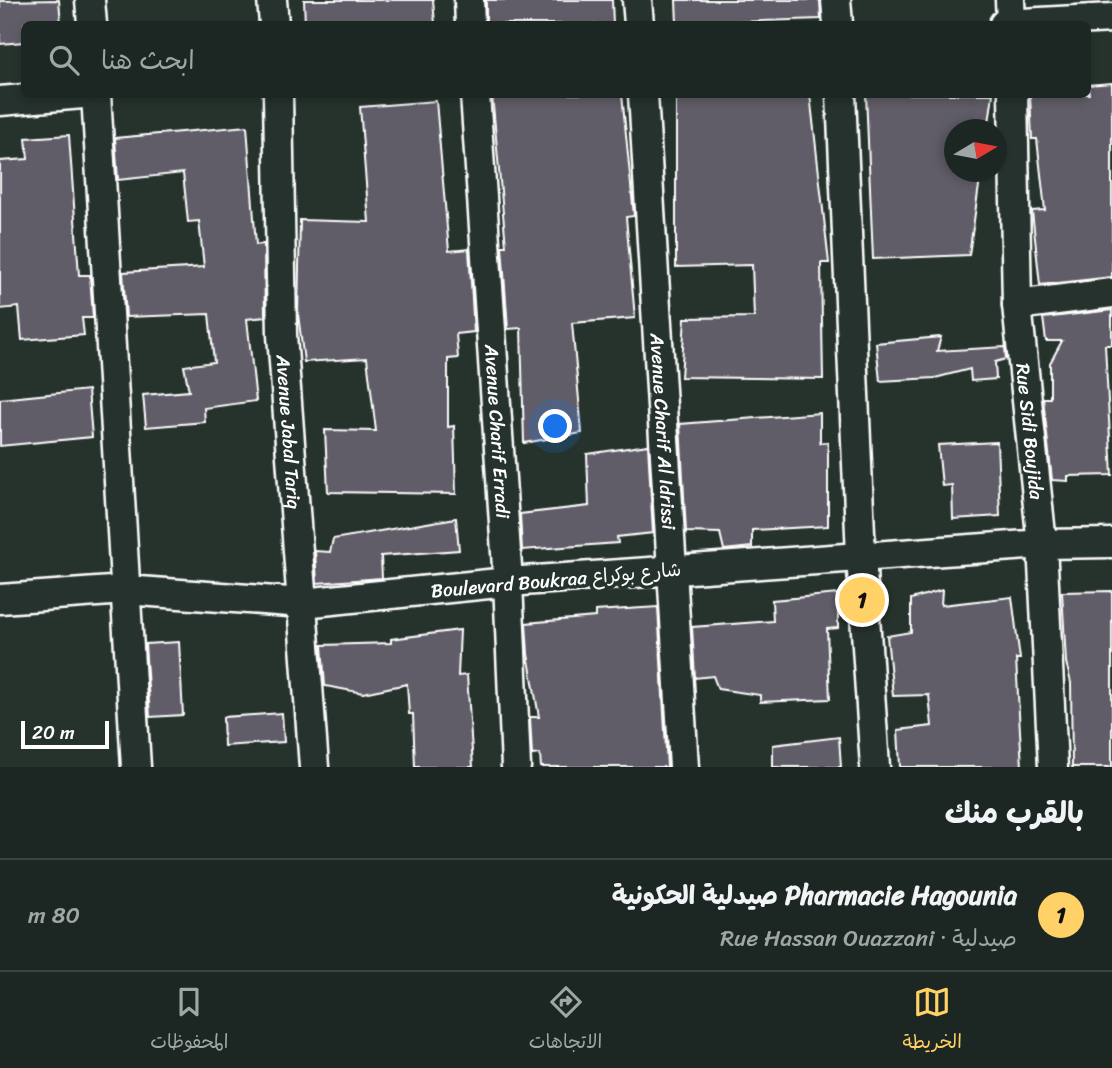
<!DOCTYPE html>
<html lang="ar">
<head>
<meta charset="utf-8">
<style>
  :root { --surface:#1c2622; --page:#252e2a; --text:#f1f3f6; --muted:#a0a5a5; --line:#3a4340; --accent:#ffd166 }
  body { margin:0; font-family:Sriracha,"Playpen Sans Arabic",sans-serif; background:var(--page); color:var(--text); direction:rtl }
  .compass { position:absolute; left:944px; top:119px; width:63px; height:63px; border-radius:50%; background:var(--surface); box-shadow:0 4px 10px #0003; rotate:80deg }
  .scale { position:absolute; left:21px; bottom:18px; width:88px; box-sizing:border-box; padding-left:7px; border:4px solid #fff; border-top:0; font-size:19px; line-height:24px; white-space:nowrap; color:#fff; -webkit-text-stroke:5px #26332d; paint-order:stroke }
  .you { position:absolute; left:556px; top:427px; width:24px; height:24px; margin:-18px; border:5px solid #fff; border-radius:50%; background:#1a73e8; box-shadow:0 0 0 10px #1a73e833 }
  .badge { display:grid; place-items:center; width:46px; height:46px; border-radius:50%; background:var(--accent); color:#111; font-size:23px; font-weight:700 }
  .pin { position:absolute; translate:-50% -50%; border:4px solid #fff; box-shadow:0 2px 7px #0006 }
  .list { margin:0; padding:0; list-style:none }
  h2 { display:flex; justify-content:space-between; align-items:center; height:91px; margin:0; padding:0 28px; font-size:30px }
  h2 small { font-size:23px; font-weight:400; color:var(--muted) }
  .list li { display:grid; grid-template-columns:46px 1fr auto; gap:21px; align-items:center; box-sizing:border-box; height:112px; padding:0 28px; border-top:2px solid var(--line) }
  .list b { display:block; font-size:26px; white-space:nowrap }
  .list p { margin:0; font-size:23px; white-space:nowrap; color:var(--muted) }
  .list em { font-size:23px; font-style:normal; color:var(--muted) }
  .icon { flex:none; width:38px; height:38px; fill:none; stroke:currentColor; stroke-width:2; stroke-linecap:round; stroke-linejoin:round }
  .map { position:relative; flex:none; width:1112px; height:767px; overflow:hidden; direction:ltr }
  .search { position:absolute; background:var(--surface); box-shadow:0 4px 10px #0003; left:21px; right:21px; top:21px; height:77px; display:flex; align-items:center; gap:18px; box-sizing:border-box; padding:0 24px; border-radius:10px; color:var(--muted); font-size:26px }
  .sheet { height:203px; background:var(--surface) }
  nav { display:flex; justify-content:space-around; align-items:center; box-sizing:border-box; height:98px; border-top:2px solid var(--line); background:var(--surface); font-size:19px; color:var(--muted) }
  nav a { display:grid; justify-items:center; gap:4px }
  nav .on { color:var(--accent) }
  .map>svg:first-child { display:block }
</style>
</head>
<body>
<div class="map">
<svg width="1112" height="767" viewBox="0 0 1112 767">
  <rect width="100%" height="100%" fill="#26332d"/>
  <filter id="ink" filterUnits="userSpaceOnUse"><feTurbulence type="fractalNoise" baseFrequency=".0143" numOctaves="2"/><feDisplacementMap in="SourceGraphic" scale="14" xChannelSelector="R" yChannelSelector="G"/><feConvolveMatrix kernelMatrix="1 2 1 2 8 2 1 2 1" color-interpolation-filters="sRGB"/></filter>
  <g filter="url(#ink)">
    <path fill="#605d68" stroke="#fff" stroke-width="2" d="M59,0L61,24H24V42L0,44V1Z
      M304,0H433L435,24H305Z
      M486,0H612L613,24H486Z
      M676,0H820L821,19L677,24Z
      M1112,83V277L1040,285L1032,211L1045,210L1037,139H1032L1030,94H1089L1088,85Z
      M492,94H622L634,216L626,217L635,318L572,323L582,433L524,443L521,328L508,329L502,246H506Z
      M676,94H810L829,263H821L823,379L681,377L685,318L754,317L752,265L676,267Z
      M866,94H993L988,130H955V172H981L969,255L873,259Z
      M436,101L449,251L469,249L474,332L456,334L458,358L448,359V427L454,426L456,494L328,492L325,430L376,431L367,358L304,362L298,314L300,220L369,222L360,107Z
      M247,126L256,245L264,244L265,317L247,319L256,401L204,408L205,422L146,427L143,395L189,391L184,366L214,362L209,314L126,317L123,272L204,267L199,221L188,222L183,173L118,180L115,138Z
      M69,135L79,275H90L93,318H82L84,335L22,340L19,307L0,309V161L28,159L26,138Z
      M1112,310V345H1105L1112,475L1068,476V481L1052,480L1043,398H1050V363L1062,341H1046L1043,318Z
      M941,337L937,351L1005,347L1006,359L995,362L996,379L971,381L970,369L935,378L880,381L876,343Z
      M88,390L92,437L0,446V399Z
      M820,413V443L828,442V526L752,530V547L724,550L720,533L686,532L680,424Z
      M997,442L1000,516L953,519L952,485L942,486L938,445Z
      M648,445L653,533L617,537L618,543L522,550L520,514L589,506L587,454Z
      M456,518L459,550L381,556L382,578L317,583L315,551L330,552L333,539Z
      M942,590L941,605L1012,597L1020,659H1016L1022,767H900L898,730L932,726L929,695L893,696L887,636L911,632V599Z
      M1112,591V767H1072L1071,683L1066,662L1062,592Z
      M838,594V628L827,629L830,699L760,702V695L718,689L713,676L695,678L692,627L773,621L772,600Z
      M658,607L667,767H541L540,754L532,755L530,717H539L528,654L526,623L595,617V611Z
      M460,630L458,676L467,675L473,767H415L413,714H409L407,684L363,693L325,686L322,645L391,643V639Z
      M179,642L183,715L150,717L145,644Z
      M282,713L284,742L224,746L223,717Z
      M839,737L841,767H773V745Z"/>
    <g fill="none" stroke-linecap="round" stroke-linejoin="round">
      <defs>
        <g id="street">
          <path d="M90,0L92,24"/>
          <path d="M272,0L274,24"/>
          <path d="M469,0L470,24"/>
          <path d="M637,0L639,24"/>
          <path d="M836,0L838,24"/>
          <path d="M1010,0L1011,24"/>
          <path d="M1004,24L1112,18"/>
          <path d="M96,94L136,767"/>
          <path id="s1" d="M278,94L282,335L314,767"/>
          <path id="s2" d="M475,94L508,582L516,767"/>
          <path id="s3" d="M643,94L684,767"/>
          <path d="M841,94L861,556L875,767"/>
          <path id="s4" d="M1013,94L1017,305L1042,544L1053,767"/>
          <path d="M0,101L83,94"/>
          <path d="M1017,305L1112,293"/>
          <path d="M0,599L125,590L303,603L508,582L1042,544L1112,543"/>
        </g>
      </defs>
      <use href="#street" stroke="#fff" stroke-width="33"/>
      <use href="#street" stroke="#26332d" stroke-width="28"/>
    </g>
  </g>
  <g text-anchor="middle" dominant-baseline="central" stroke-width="7" stroke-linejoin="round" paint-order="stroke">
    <g font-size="19" fill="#fff" stroke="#26332d">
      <text stroke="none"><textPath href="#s1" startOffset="338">Avenue Jabal Tariq</textPath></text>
      <text stroke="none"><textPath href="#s2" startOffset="338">Avenue Charif Erradi</textPath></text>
      <text stroke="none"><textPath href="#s3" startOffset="338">Avenue Charif Al Idrissi</textPath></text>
      <text stroke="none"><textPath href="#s4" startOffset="338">Rue Sidi Boujida</textPath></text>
      <text transform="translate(556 580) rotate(-5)">Boulevard Boukraa شارع بوكراع</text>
    </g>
  </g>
</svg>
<svg class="compass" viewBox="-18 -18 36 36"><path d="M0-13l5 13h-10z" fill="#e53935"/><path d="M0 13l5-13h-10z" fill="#a0a5a5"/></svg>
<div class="scale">20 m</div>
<div class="you"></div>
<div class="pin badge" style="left:862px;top:600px">1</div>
<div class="search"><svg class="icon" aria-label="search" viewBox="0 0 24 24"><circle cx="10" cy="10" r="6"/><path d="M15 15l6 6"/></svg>ابحث هنا</div>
</div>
<section class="sheet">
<h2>بالقرب منك<small></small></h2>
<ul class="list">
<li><span class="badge">1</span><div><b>Pharmacie Hagounia صيدلية الحكونية</b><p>صيدلية · Rue Hassan Ouazzani</p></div><em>80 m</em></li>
</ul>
</section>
<nav>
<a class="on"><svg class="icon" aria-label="map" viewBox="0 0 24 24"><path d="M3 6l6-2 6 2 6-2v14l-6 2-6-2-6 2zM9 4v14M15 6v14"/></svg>الخريطة</a>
<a><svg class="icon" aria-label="directions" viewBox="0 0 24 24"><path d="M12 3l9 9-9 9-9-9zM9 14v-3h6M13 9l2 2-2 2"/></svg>الاتجاهات</a>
<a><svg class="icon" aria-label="saved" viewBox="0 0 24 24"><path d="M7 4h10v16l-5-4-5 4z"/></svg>المحفوظات</a>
</nav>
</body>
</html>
